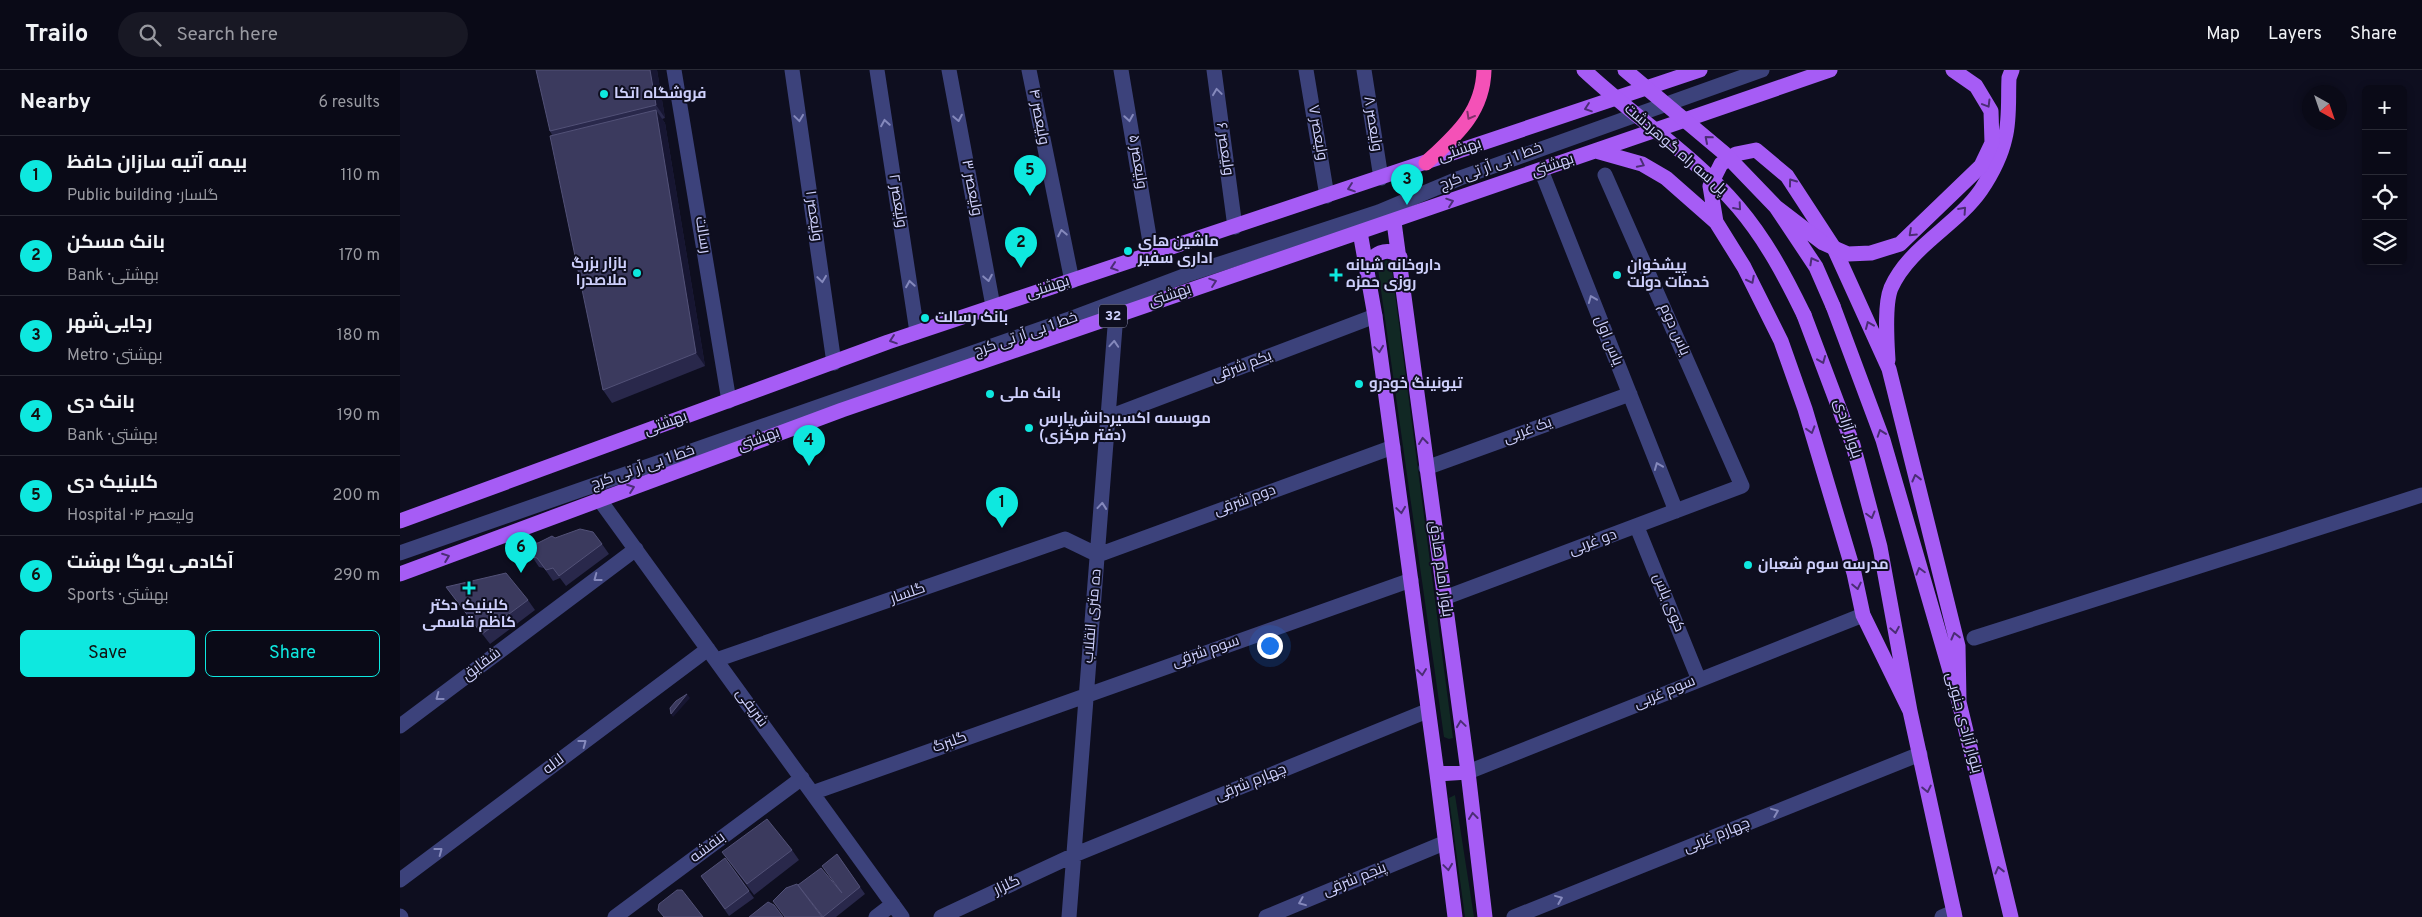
<!DOCTYPE html>
<html lang="en">
<head>
<meta charset="utf-8">
<style>
  :root { --surface:#0a0a17; --page:#181824; --text:#f1f3f6; --muted:#999aa1; --line:#2a2b36; --accent:#0ee8df }
  body { margin:0; font-family:Overpass,Cairo,sans-serif; background:var(--page); color:var(--text) }
  .controls { position:absolute; right:15px; top:15px; display:grid; overflow:hidden; border-radius:8px; box-shadow:0 2px 8px #0003 }
  .controls button { width:45px; height:45px; display:grid; place-items:center; padding:0; border:0; border-bottom:1px solid var(--line); background:var(--surface); color:var(--text); font:25px sans-serif }
  .compass { position:absolute; left:1902px; top:15px; width:45px; height:45px; border-radius:50%; background:var(--surface); box-shadow:0 2px 8px #0003; rotate:140deg }
  .you { position:absolute; left:869px; top:575px; width:18px; height:18px; margin:-12px; border:4px solid #fff; border-radius:50%; background:#1a73e8; box-shadow:0 0 0 8px #1a73e833 }
  .badge { display:grid; place-items:center; width:32px; height:32px; border-radius:50%; background:var(--accent); color:#111; font-size:16px; font-weight:700 }
  .pin { position:absolute; translate:-50% -41px; filter:drop-shadow(0 1px 2px #0008) }
  .pin::after { content:''; position:absolute; top:26px; width:18px; height:15px; background:inherit; clip-path:polygon(0 0,100% 0,50% 100%) }
  .list { margin:0; padding:0; list-style:none }
  h2 { display:flex; justify-content:space-between; align-items:center; height:65px; margin:0; padding:0 20px; font-size:21px }
  h2 small { font-size:16px; font-weight:400; color:var(--muted) }
  .list li { display:grid; grid-template-columns:32px 1fr auto; gap:15px; align-items:center; box-sizing:border-box; height:80px; padding:0 20px; border-top:1px solid var(--line) }
  .list b { display:block; font-size:19px; white-space:nowrap }
  .list p { margin:0; font-size:16px; white-space:nowrap; color:var(--muted) }
  .list em { font-size:16px; font-style:normal; color:var(--muted) }
  .actions { display:flex; gap:10px; padding:15px 20px }
  .actions a { flex:1; padding:11px 0; border:1px solid var(--accent); border-radius:8px; text-align:center; font-size:18px; color:var(--accent) }
  .actions .main { background:var(--accent); color:#111 }
  .icon { flex:none; width:28px; height:28px; fill:none; stroke:currentColor; stroke-width:2; stroke-linecap:round; stroke-linejoin:round }
  .map { position:relative; flex:none; width:2022px; height:847px; overflow:hidden }
  header { display:flex; align-items:center; gap:30px; box-sizing:border-box; height:70px; padding:0 25px; background:var(--surface); border-bottom:1px solid var(--line) }
  header strong { font-size:24px }
  nav { display:flex; gap:28px; margin-inline-start:auto; font-size:18px }
  .search { width:350px; height:45px; background:var(--page); display:flex; align-items:center; gap:12px; box-sizing:border-box; padding:0 18px; border-radius:28px; color:var(--muted); font-size:19px }
  main { display:flex }
  aside { flex:1; background:var(--surface) }
  .map>svg:first-child { display:block }
</style>
</head>
<body>
<header>
<strong>Trailo</strong>
<div class="search"><svg class="icon" aria-label="search" viewBox="0 0 24 24"><circle cx="10" cy="10" r="6"/><path d="M15 15l6 6"/></svg>Search here</div>
<nav><a>Map</a><a>Layers</a><a>Share</a></nav>
</header>
<main>
<aside>
<h2>Nearby<small>6 results</small></h2>
<ul class="list">
<li><span class="badge">1</span><div><b>بیمه آتیه سازان حافظ</b><p>Public building · گلسار</p></div><em>110 m</em></li>
<li><span class="badge">2</span><div><b>بانک مسکن</b><p>Bank · بهشتی</p></div><em>170 m</em></li>
<li><span class="badge">3</span><div><b>رجایی‌شهر</b><p>Metro · بهشتى</p></div><em>180 m</em></li>
<li><span class="badge">4</span><div><b>بانک دی</b><p>Bank · بهشتى</p></div><em>190 m</em></li>
<li><span class="badge">5</span><div><b>کلینیک دی</b><p>Hospital · ولیعصر ۴</p></div><em>200 m</em></li>
<li><span class="badge">6</span><div><b>آکادمی یوگا بهشت</b><p>Sports · بهشتى</p></div><em>290 m</em></li>
</ul>
<div class="actions"><a class="main">Save</a><a>Share</a></div>
</aside>
<div class="map">
<svg width="2022" height="847" viewBox="0 0 2022 847">
  <rect width="100%" height="100%" fill="#0e0e1f"/>
  <path fill="#112824" d="M986,190L991,193L1053,668L1049,669L1044,667L978,199Z
    M1055,725L1074,847H1065L1049,728Z"/>
  <g fill="none" stroke-linecap="round" stroke-linejoin="round">
    <path stroke="#3c427b" stroke-width="15" d="M274,0L329,331
      M392,0L434,293
      M477,0L517,262
      M549,0L593,236
      M629,0L672,211
      M721,0L752,184
      M814,0L835,157
      M906,0L927,126
      M964,0L981,108
      M1141,100L1276,441
      M709,347L975,246
      M1026,398L1230,324
      M199,429L502,847
      M1237,457L1299,610
      M0,483L675,247L789,204L979,142L1060,108L1362,0
      M698,485L993,377
      M1044,528L1342,416L1205,105
      M1574,568L2022,425
      M316,590L665,469L698,485
      M0,656L236,479
      M1068,702L1463,545
      M412,723L1011,510
      M0,810L308,579
      M0,846L1,847
      M215,847L402,708
      M476,847L493,834
      M541,847L674,785L1027,641
      M669,847L716,244
      M866,847L1044,773
      M1114,847L1520,684
      M1542,847L1554,842"/>
    <path stroke="#a65cf5" stroke-width="15" d="M1196,81L1242,94L1266,108L1316,152L1344,197L1381,271L1405,339L1454,503L1463,545L1510,641
      M994,152L1068,702L1085,847
      M1316,152L1310,116L1321,94L1336,84L1356,80L1387,106L1434,178L1489,299L1558,576L1559,632
      M960,162L975,246L1037,704L1055,847
      M968,198C971,184 988,175 1000,187
      M1433,236L1483,370L1559,632L1611,847
      M1404,245L1453,375L1480,477L1510,641L1555,847
      M1488,290C1487,272 1484,235 1491,218C1509,177 1556,156 1581,120C1591,105 1601,86 1605,68C1610,50 1608,27 1609,8L1612,0
      M0,451L488,272L1300,0
      M0,504L442,340L1430,0
      M1037,704L1068,702"/>
    <path stroke="#f451b7" stroke-width="15" d="M1026,93C1055,66 1083,43 1084,0"/>
    <path stroke="#a65cf5" stroke-width="15" d="M1184,0C1234,47 1294,85 1338,137C1366,170 1385,206 1404,245
      M1225,0L1324,83L1376,137L1416,197L1433,236
      M1376,137L1423,173L1448,184L1471,183L1500,174L1581,96L1592,73L1591,41L1576,16L1553,0"/>
  </g>
  <path fill="#29284b" d="M257,0L265,48L262,49L265,53L305,296L212,333L203,320L152,65L150,61Z
    M155,468L202,474L209,484L166,516L160,508L153,511L144,498L139,497L129,482L138,473Z
    M46,517L128,530L135,540L90,574Z
    M392,780L399,790L354,825L322,782Z
    M437,784L465,824L436,847H423L398,815L440,820Z
    M325,788L354,828L329,846L301,806Z"/>
  <path fill="#171632" d="M250,0H257L265,48L256,35Z
    M256,40L265,53L305,296L296,283Z
    M287,624L290,628L273,647L271,644Z"/>
  <path fill="#3b3a5e" stroke="#525177" d="M136,0H250L256,35L150,61Z
    M256,40L296,283L203,320L150,66Z
    M180,459L193,462L202,474L159,506L153,498L146,500L137,488L132,487L129,482L128,477L133,473H138L152,466L155,468Z
    M106,503L128,530L82,564L46,517Z
    M287,624L271,644L270,638L276,631Z
    M367,749L392,780L347,814L322,782Z
    M437,784L460,817L423,847L398,815L421,798L442,823L422,796Z
    M325,788L349,821L325,839L301,806Z
    M397,814L422,847H385L373,831L386,818Z
    M277,820H282L303,847H264L258,840L259,834Z
    M368,832L374,835L383,847H349Z"/>
  <defs><path id="oneway-chevron" d="M-2-3.5L2.5 0L-2 3.5" fill="none" stroke-width="1.6" stroke-linecap="round" stroke-linejoin="round" transform="scale(1.25)"/></defs>
  <g stroke="#8589bc">
    <use href="#oneway-chevron" transform="translate(817 22) rotate(-98)"/>
    <use href="#oneway-chevron" transform="translate(399 48) rotate(82)"/>
    <use href="#oneway-chevron" transform="translate(558 48) rotate(79)"/>
    <use href="#oneway-chevron" transform="translate(729 48) rotate(81)"/>
    <use href="#oneway-chevron" transform="translate(485 53) rotate(-99)"/>
    <use href="#oneway-chevron" transform="translate(662 163) rotate(-101)"/>
    <use href="#oneway-chevron" transform="translate(588 208) rotate(79)"/>
    <use href="#oneway-chevron" transform="translate(422 209) rotate(82)"/>
    <use href="#oneway-chevron" transform="translate(510 214) rotate(-99)"/>
    <use href="#oneway-chevron" transform="translate(1192 229) rotate(-112)"/>
    <use href="#oneway-chevron" transform="translate(714 274) rotate(-86)"/>
    <use href="#oneway-chevron" transform="translate(1258 396) rotate(-112)"/>
    <use href="#oneway-chevron" transform="translate(702 436) rotate(-85)"/>
    <use href="#oneway-chevron" transform="translate(197 508) rotate(143)"/>
    <use href="#oneway-chevron" transform="translate(39 627) rotate(143)"/>
    <use href="#oneway-chevron" transform="translate(183 673) rotate(-37)"/>
    <use href="#oneway-chevron" transform="translate(1375 742) rotate(-22)"/>
    <use href="#oneway-chevron" transform="translate(39 781) rotate(-37)"/>
    <use href="#oneway-chevron" transform="translate(1159 829) rotate(-22)"/>
    <use href="#oneway-chevron" transform="translate(902 832) rotate(158)"/>
  </g>
  <g stroke="#4b2d75">
    <use href="#oneway-chevron" transform="translate(1587 34) rotate(59)"/>
    <use href="#oneway-chevron" transform="translate(1188 38) rotate(161)"/>
    <use href="#oneway-chevron" transform="translate(1308 69) rotate(-139)"/>
    <use href="#oneway-chevron" transform="translate(1241 94) rotate(26)"/>
    <use href="#oneway-chevron" transform="translate(1392 112) rotate(-126)"/>
    <use href="#oneway-chevron" transform="translate(951 118) rotate(161)"/>
    <use href="#oneway-chevron" transform="translate(1050 132) rotate(-19)"/>
    <use href="#oneway-chevron" transform="translate(1338 137) rotate(49)"/>
    <use href="#oneway-chevron" transform="translate(1563 140) rotate(-48)"/>
    <use href="#oneway-chevron" transform="translate(1512 163) rotate(137)"/>
    <use href="#oneway-chevron" transform="translate(1413 191) rotate(-119)"/>
    <use href="#oneway-chevron" transform="translate(714 197) rotate(162)"/>
    <use href="#oneway-chevron" transform="translate(1351 210) rotate(63)"/>
    <use href="#oneway-chevron" transform="translate(813 212) rotate(-19)"/>
    <use href="#oneway-chevron" transform="translate(1469 255) rotate(-113)"/>
    <use href="#oneway-chevron" transform="translate(493 270) rotate(161)"/>
    <use href="#oneway-chevron" transform="translate(979 279) rotate(82)"/>
    <use href="#oneway-chevron" transform="translate(1422 290) rotate(68)"/>
    <use href="#oneway-chevron" transform="translate(1411 360) rotate(73)"/>
    <use href="#oneway-chevron" transform="translate(1481 363) rotate(-109)"/>
    <use href="#oneway-chevron" transform="translate(1023 371) rotate(-97)"/>
    <use href="#oneway-chevron" transform="translate(1516 408) rotate(-104)"/>
    <use href="#oneway-chevron" transform="translate(231 418) rotate(-20)"/>
    <use href="#oneway-chevron" transform="translate(1001 440) rotate(82)"/>
    <use href="#oneway-chevron" transform="translate(1471 445) rotate(75)"/>
    <use href="#oneway-chevron" transform="translate(46 487) rotate(-21)"/>
    <use href="#oneway-chevron" transform="translate(1520 501) rotate(-106)"/>
    <use href="#oneway-chevron" transform="translate(1457 516) rotate(78)"/>
    <use href="#oneway-chevron" transform="translate(1495 560) rotate(80)"/>
    <use href="#oneway-chevron" transform="translate(1555 566) rotate(-104)"/>
    <use href="#oneway-chevron" transform="translate(1022 602) rotate(83)"/>
    <use href="#oneway-chevron" transform="translate(1061 654) rotate(-98)"/>
    <use href="#oneway-chevron" transform="translate(1527 719) rotate(78)"/>
    <use href="#oneway-chevron" transform="translate(1073 746) rotate(-97)"/>
    <use href="#oneway-chevron" transform="translate(1048 797) rotate(82)"/>
    <use href="#oneway-chevron" transform="translate(1599 800) rotate(-104)"/>
  </g>
  <use stroke="#81306b" href="#oneway-chevron" transform="translate(1070 46) rotate(119)"/>
  <g fill="#0ee8df" stroke="#0e0e1f" stroke-width="2">
    <circle cx="204" cy="24" r="5"/>
    <circle cx="728" cy="181" r="5"/>
    <circle cx="237" cy="203" r="5"/>
    <path d="M933.5 197.5h5v5h5v5h-5v5h-5v-5h-5v-5h5z"/>
    <circle cx="1217" cy="205" r="5"/>
    <circle cx="525" cy="248" r="5"/>
    <circle cx="959" cy="314" r="5"/>
    <circle cx="590" cy="324" r="5"/>
    <circle cx="629" cy="358" r="5"/>
    <circle cx="1348" cy="495" r="5"/>
    <path d="M66.5 510.5h5v5h5v5h-5v5h-5v-5h-5v-5h5z"/>
  </g>
  <g text-anchor="middle" dominant-baseline="central" stroke-width="4" stroke-linejoin="round" paint-order="stroke">
    <rect fill="#0e0e1f" stroke="#9496ba" stroke-width="1" x="699" y="234.5" width="28" height="23" rx="4"/>
    <g font-size="14" font-weight="bold" fill="#ced0fc">
      <text x="713" y="246">32</text>
    </g>
    <g font-size="15" font-weight="bold" fill="#ced0fc" stroke="#0e0e1f" text-anchor="start">
      <text x="214" y="24">فروشگاه اتکا</text>
      <text x="738" y="172">ماشین های<tspan x="738" dy="17">اداری سفیر</tspan></text>
      <text x="227" y="194" text-anchor="end">بازار بزرگ<tspan x="227" dy="17">ملاصدرا</tspan></text>
      <text x="946" y="196">داروخانه شبانه<tspan x="946" dy="17">روزی حمزه</tspan></text>
      <text x="1227" y="196">پیشخوان<tspan x="1227" dy="17">خدمات دولت</tspan></text>
      <text x="535" y="248">بانک رسالت</text>
      <text x="969" y="314">تیونینگ خودرو</text>
      <text x="600" y="324">بانک ملی</text>
      <text x="639" y="349">موسسه اکسیردانش‌پارس<tspan x="639" dy="17">(دفتر مرکزی)</tspan></text>
      <text x="1358" y="495">مدرسه سوم شعبان</text>
      <text x="69" y="536" text-anchor="middle">کلینیک دکتر<tspan x="69" dy="17">کاظم قاسمی</tspan></text>
    </g>
    <g font-size="15" fill="#ced0fc" stroke="#0e0e1f">
      <text transform="translate(638 47) rotate(79)">ولیعصر ۴</text>
      <text transform="translate(972 54) rotate(81)">ولیعصر ۸</text>
      <text transform="translate(917 63) rotate(80)">ولیعصر ۷</text>
      <text transform="translate(824 79) rotate(82)">ولیعصر ۶</text>
      <text transform="translate(1275 80) rotate(41)">پل سه راه گوهردشت</text>
      <text transform="translate(1060 81) rotate(-19)">بهشتی</text>
      <text transform="translate(737 92) rotate(81)">ولیعصر ۵</text>
      <text transform="translate(1153 96) rotate(-19)">بهشتى</text>
      <text transform="translate(1091 97) rotate(-21)">خط 1 بی آر تی کرج</text>
      <text transform="translate(571 118) rotate(79)">ولیعصر ۳</text>
      <text transform="translate(497 131) rotate(81)">ولیعصر ۲</text>
      <text transform="translate(413 146) rotate(82)">ولیعصر ۱</text>
      <text transform="translate(302 165) rotate(81)">رسالت</text>
      <text transform="translate(648 218) rotate(-18)">بهشتی</text>
      <text transform="translate(770 226) rotate(-19)">بهشتى</text>
      <text transform="translate(1274 260) rotate(66)">یاس دوم</text>
      <text transform="translate(626 265) rotate(-19)">خط 1 بی آر تی کرج</text>
      <text transform="translate(1208 271) rotate(68)">یاس اول</text>
      <text transform="translate(842 297) rotate(-21)">یکم شرقی</text>
      <text transform="translate(266 354) rotate(-20)">بهشتی</text>
      <text transform="translate(1447 359) rotate(72)">بلوار آزادی</text>
      <text transform="translate(1128 361) rotate(-20)">یک غربی</text>
      <text transform="translate(359 370) rotate(-20)">بهشتى</text>
      <text transform="translate(243 398) rotate(-19)">خط 1 بی آر تی کرج</text>
      <text transform="translate(845 431) rotate(-20)">دوم شرقی</text>
      <text transform="translate(1193 473) rotate(-20)">دو غربی</text>
      <text transform="translate(1040 499) rotate(82)">بلوار امام صادق</text>
      <text transform="translate(508 524) rotate(-19)">گلسار</text>
      <text transform="translate(1268 533) rotate(68)">کوی یاس</text>
      <text transform="translate(693 546) rotate(-85)">ده متری انقلاب</text>
      <text transform="translate(806 582) rotate(-19)">سوم شرقی</text>
      <text transform="translate(82 595) rotate(-37)">شقایق</text>
      <text transform="translate(1265 623) rotate(-22)">سوم غربی</text>
      <text transform="translate(351 638) rotate(54)">شریفی</text>
      <text transform="translate(1563 653) rotate(75)">بلوار آزادی جنوبی</text>
      <text transform="translate(550 673) rotate(-20)">گلبرگ</text>
      <text transform="translate(154 695) rotate(-37)">لاله</text>
      <text transform="translate(851 713) rotate(-22)">چهارم شرقی</text>
      <text transform="translate(1317 766) rotate(-22)">چهارم غربی</text>
      <text transform="translate(308 778) rotate(-37)">بنفشه</text>
      <text transform="translate(955 810) rotate(-22)">پنجم شرقی</text>
      <text transform="translate(607 816) rotate(-25)">گلزار</text>
    </g>
  </g>
</svg>
<div class="controls">
<button>+</button>
<button>−</button>
<button><svg class="icon" aria-label="locate" viewBox="0 0 24 24"><circle cx="12" cy="12" r="6"/><path d="M12 2v4M12 18v4M2 12h4M18 12h4"/></svg></button>
<button><svg class="icon" aria-label="layers" viewBox="0 0 24 24"><path d="M12 4l9 5-9 5-9-5zM3 14l9 5 9-5"/></svg></button>
</div>
<svg class="compass" viewBox="-18 -18 36 36"><path d="M0-13l5 13h-10z" fill="#e53935"/><path d="M0 13l5-13h-10z" fill="#999aa1"/></svg>
<div class="you"></div>
<div class="pin badge" style="left:602px;top:458px">1</div>
<div class="pin badge" style="left:621px;top:198px">2</div>
<div class="pin badge" style="left:1007px;top:135px">3</div>
<div class="pin badge" style="left:409px;top:396px">4</div>
<div class="pin badge" style="left:630px;top:126px">5</div>
<div class="pin badge" style="left:121px;top:503px">6</div>
</div>
</main>
</body>
</html>
